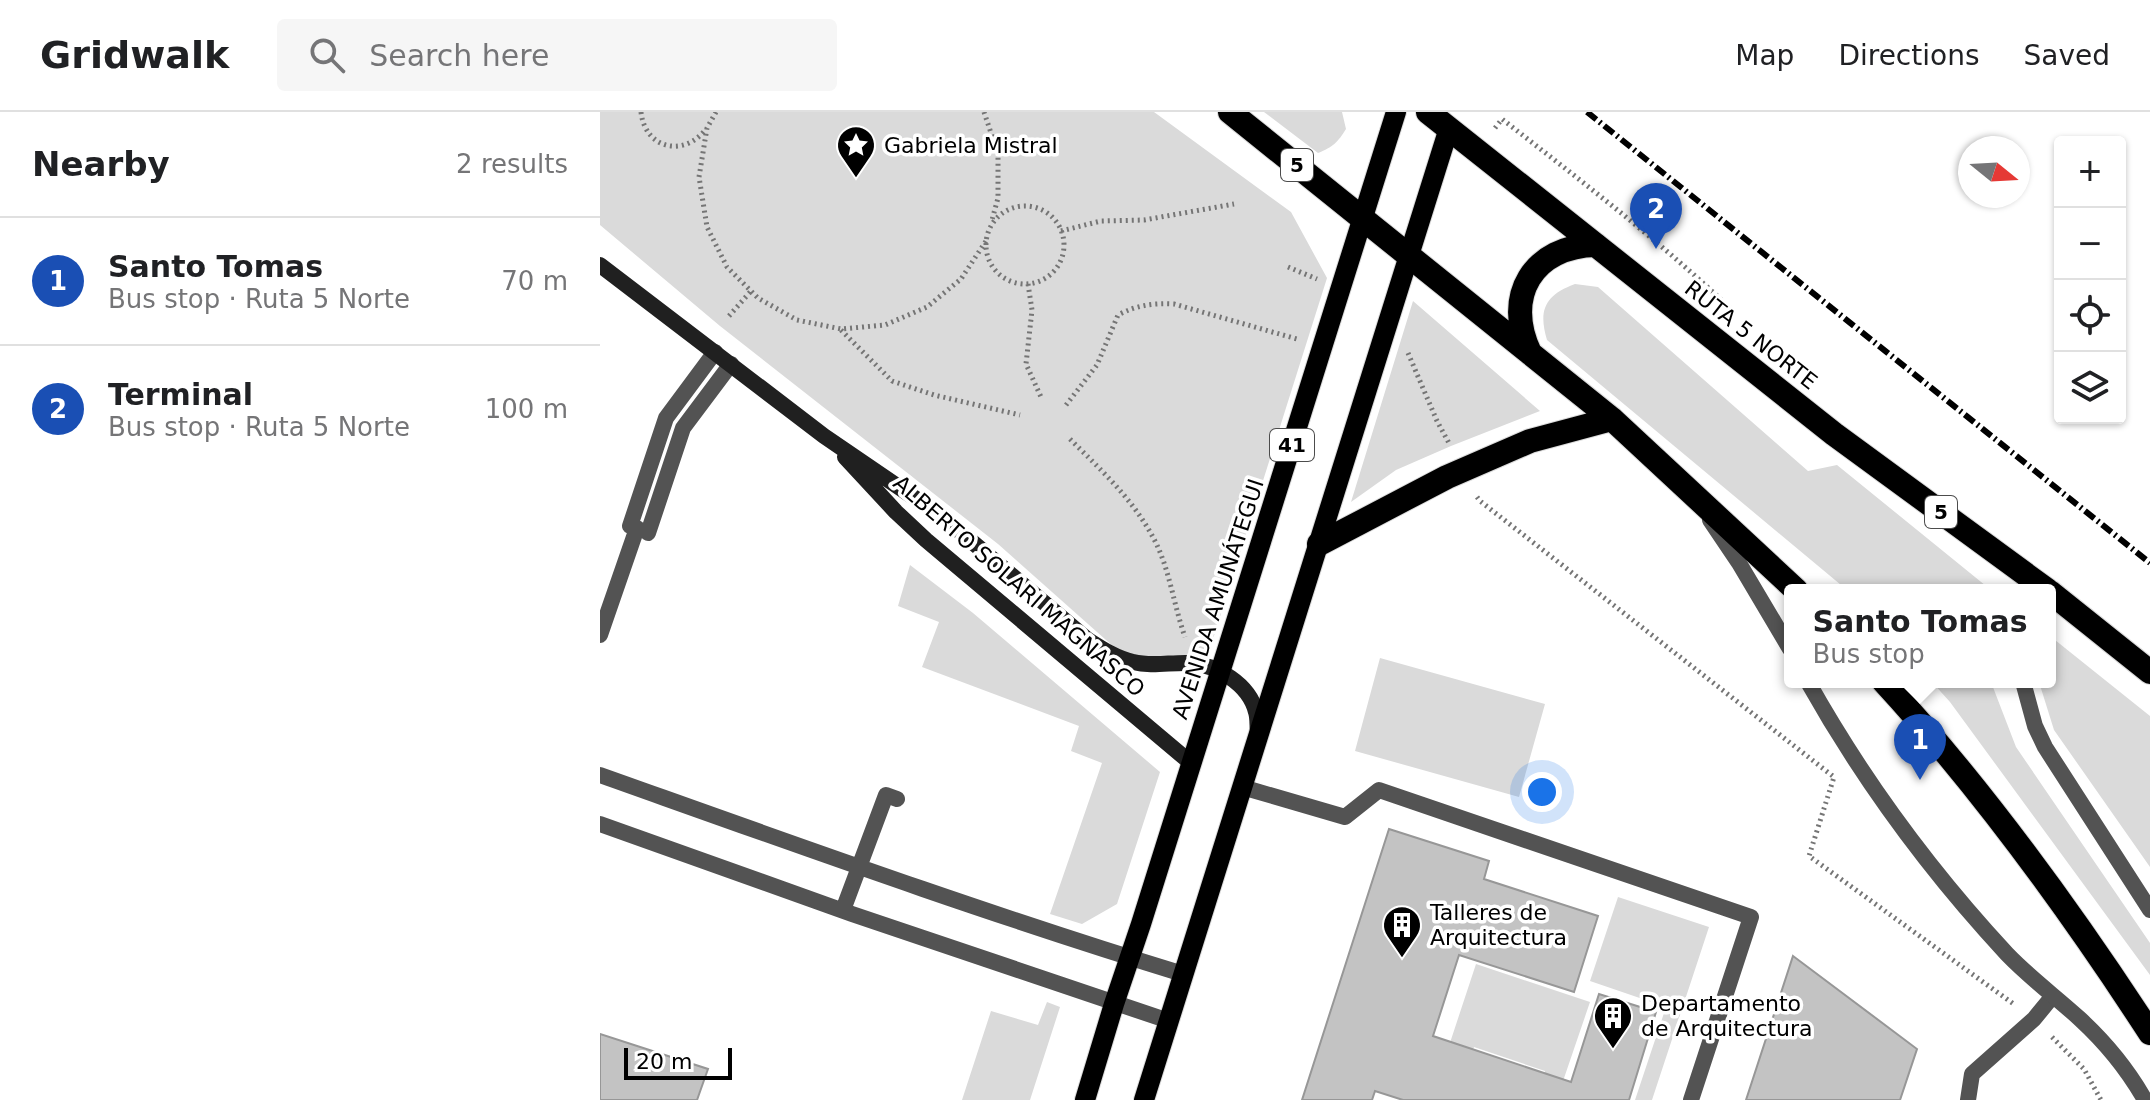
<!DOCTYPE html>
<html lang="en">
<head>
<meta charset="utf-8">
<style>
  :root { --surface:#fff; --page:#f6f6f6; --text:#202124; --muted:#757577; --line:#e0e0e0; --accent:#000 }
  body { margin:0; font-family:"DejaVu Sans",sans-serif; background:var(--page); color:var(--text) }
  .controls { position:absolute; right:24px; top:24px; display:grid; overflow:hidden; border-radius:8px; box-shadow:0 2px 6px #0004 }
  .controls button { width:72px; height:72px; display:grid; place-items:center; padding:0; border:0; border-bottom:2px solid var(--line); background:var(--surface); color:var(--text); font:40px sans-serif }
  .compass { position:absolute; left:1358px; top:24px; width:72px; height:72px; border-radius:50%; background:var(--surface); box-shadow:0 2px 6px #0004; rotate:108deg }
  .scale { position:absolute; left:24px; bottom:20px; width:108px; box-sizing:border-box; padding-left:8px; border:4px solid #000; border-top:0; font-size:22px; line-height:28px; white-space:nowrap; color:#000; -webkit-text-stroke:6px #fff; paint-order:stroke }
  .you { position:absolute; left:942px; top:680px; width:28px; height:28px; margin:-20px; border:6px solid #fff; border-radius:50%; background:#1a73e8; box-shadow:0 0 0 12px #1a73e833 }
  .badge { display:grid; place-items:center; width:52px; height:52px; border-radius:50%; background:var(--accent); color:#fff; font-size:26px; font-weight:700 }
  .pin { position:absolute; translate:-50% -66px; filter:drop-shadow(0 2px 4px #0008) }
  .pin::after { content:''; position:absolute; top:42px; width:28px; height:24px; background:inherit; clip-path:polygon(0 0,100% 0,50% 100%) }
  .popup { position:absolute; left:1184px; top:472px; width:272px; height:104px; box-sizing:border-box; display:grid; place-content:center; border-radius:8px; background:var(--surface); filter:drop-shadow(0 2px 6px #0005); font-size:26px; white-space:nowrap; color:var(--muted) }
  .popup b { font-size:30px; color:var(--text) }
  .popup::after { content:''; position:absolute; left:50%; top:100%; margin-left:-16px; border:16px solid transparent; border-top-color:var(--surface) }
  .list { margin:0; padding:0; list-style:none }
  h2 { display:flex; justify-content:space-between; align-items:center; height:104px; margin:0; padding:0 32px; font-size:34px }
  h2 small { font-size:26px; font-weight:400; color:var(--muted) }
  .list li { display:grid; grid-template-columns:52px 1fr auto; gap:24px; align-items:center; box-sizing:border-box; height:128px; padding:0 32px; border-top:2px solid var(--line) }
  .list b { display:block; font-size:30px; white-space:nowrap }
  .list p { margin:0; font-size:26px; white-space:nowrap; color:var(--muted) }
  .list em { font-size:26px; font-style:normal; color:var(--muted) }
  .icon { flex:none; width:44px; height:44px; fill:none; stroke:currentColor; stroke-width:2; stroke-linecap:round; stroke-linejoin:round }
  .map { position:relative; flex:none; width:1550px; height:988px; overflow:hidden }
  header { display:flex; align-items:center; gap:48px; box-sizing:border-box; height:112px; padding:0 40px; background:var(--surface); border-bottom:2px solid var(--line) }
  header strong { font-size:38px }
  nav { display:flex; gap:44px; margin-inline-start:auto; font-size:28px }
  .search { width:560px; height:72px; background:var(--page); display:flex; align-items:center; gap:20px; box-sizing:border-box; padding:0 28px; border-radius:8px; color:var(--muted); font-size:30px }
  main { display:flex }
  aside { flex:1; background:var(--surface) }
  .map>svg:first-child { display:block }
</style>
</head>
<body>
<header>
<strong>Gridwalk</strong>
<div class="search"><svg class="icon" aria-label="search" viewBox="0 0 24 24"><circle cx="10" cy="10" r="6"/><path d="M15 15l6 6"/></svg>Search here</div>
<nav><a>Map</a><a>Directions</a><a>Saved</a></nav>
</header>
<main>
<aside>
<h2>Nearby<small>2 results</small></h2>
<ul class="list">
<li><span class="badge" style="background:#1a4fb4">1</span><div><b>Santo Tomas</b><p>Bus stop · Ruta 5 Norte</p></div><em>70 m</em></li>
<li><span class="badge" style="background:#1a4fb4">2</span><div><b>Terminal</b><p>Bus stop · Ruta 5 Norte</p></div><em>100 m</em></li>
</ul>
</aside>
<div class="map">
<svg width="1550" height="988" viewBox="0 0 1550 988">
  <rect width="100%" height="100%" fill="#fff"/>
  <path fill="#dadada" d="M0,0H554L691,100L727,166L607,546L524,544L398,432L120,214L0,113Z
    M664,0H742L746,17C738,30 733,35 718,41Z
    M975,172L998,175L1208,359L1237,353L1391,478H1247L947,228C938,198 945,183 975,172Z
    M813,189L940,299L851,334L796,358L751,390Z
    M310,453L373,501L560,660L517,792L482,812L450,802L502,651L471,639L479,614L322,555L339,510L298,494Z
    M1450,524L1550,604V755L1454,618L1439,570H1450Z
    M780,546L945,592L919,685L755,639Z
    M1332,570H1391L1416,635L1550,831V863L1350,590Z
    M1018,785L1109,815L1052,988H1035L1066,895L990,869Z
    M876,852L990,890L961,975L940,978L945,959L874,935L863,965L841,958Z
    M447,890L460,895L430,988H362L391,899L438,913Z"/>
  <path fill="#c3c3c3" stroke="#979797" stroke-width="2" d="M789,717L889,749L884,767L998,804L974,880L859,843L833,924L971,970L999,882L1056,900L1029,988H803L775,979L772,988H702Z
    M1193,844L1317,937L1300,988H1146Z
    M0,922L108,957L97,988H0Z"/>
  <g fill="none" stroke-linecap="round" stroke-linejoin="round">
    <defs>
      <path id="primary" d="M485,988L514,892L541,812L796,0
        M544,988L849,16"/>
      <path id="highway" d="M630,0L1012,307L1196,478
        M828,0L1234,322L1447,478
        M930,241C903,184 933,134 996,133
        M719,432L847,365L930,329L1012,307
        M1450,480L1550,560
        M1284,570C1384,679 1470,798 1550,921"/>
    </defs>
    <use href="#primary" stroke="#dbdbdb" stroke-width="22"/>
    <use href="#highway" stroke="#dbdbdb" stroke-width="26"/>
    <path stroke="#757575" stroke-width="5" stroke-dasharray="2 4" stroke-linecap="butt" d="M41,0C45,37 84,46 106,17
      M116,0L107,16L99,65L107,115L127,155L158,186L197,208L241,217L285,213L327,195L361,167L386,129
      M384,0L398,42V86L392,108
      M895,16L902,7C980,68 1060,129 1132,198
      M386 133a39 39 0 1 1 78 0a39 39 0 1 1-78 0Z
      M461,119L501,109L544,108L634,92
      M688,155L717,167
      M428,172L432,198L426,252L441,285
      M129,204L151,179
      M241,218L292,269L334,283L420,303
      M808,241L837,309L850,333
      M466,293L497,253L518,203C537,193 553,191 574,192L697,227
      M470,327C502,359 535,389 556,431C570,460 574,494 585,525
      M877,385L880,389L1234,665L1209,744L1415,893
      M1452,925L1484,957L1501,988"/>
    <path stroke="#535353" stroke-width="16" d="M30,414L66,306L115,240
      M48,421L83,316L131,252
      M0,523L37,416
      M0,663C194,732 387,802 583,862
      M642,675L745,705L779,678L1151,805L1091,988
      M0,712L252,802L569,909
      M243,798L286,683L297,687
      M1368,988L1372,962L1434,907L1452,885"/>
    <path stroke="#535353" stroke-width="16" d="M1110,408L1139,451L1190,537
      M1208,570C1263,668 1331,760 1407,842C1430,866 1456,885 1480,907C1506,931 1528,958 1545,988
      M1423,570L1435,614L1445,635L1550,798"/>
    <path stroke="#202020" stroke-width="16" d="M0,153L224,324L344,406L488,528C502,537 516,546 533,550C552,555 571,550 590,551C617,553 649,572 656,600C658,606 657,613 658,619
      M245,345L296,400L326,428L591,651"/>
    <use href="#primary" stroke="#000" stroke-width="20"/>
    <use href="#highway" stroke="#000" stroke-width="24"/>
    <path stroke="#000" stroke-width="6" stroke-dasharray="12 4 2 4" stroke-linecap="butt" d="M987,0L1550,451"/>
  </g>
  <defs>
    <symbol id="sight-pin" viewBox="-11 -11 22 30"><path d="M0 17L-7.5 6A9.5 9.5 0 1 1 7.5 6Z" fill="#000" stroke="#fff"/><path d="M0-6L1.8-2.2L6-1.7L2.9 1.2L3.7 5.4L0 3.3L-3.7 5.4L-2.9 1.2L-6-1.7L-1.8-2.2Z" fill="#fff"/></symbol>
    <symbol id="building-pin" viewBox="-11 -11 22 30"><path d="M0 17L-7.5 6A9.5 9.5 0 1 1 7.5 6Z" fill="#000" stroke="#fff"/><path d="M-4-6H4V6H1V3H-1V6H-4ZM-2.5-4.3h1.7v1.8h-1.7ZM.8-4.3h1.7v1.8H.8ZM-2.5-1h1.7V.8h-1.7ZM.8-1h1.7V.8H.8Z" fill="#fff"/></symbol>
  </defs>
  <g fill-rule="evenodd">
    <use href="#sight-pin" x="234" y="11" width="44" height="60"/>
    <use href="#building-pin" x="780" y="791" width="44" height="60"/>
    <use href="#building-pin" x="991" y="882" width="44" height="60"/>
  </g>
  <g text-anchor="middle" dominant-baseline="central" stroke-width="7" stroke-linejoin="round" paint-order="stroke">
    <g fill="#fff" stroke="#4c4c4c" stroke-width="2">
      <rect x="681" y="37" width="32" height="32" rx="6"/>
      <rect x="670" y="317" width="44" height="32" rx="6"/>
      <rect x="1325" y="384" width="32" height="32" rx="6"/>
    </g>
    <g font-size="20" font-weight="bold" fill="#000">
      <text x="697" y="53">5</text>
      <text x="692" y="333">41</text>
      <text x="1341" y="400">5</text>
    </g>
    <g font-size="22" fill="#000" stroke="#fff" text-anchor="start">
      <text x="284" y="33">Gabriela Mistral</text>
      <text x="830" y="800">Talleres de<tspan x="830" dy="25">Arquitectura</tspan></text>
      <text x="1041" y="891">Departamento<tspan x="1041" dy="25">de Arquitectura</tspan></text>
    </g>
    <g font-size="22" fill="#000" stroke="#fff">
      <text transform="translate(1151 223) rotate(38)">RUTA 5 NORTE</text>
      <text transform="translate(419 474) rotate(41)">ALBERTO SOLARI MAGNASCO</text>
      <text transform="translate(618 487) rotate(-72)">AVENIDA AMUNÁTEGUI</text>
    </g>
  </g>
</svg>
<div class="controls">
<button>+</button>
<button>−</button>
<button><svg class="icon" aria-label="locate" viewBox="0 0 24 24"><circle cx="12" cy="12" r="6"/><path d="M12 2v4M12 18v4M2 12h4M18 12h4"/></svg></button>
<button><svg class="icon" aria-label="layers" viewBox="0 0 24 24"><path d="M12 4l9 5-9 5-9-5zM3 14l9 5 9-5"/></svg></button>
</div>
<svg class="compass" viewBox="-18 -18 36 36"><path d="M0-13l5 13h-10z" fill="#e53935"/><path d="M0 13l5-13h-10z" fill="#757577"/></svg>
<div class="scale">20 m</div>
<div class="you"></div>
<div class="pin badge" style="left:1320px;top:668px;background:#1a4fb4">1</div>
<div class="popup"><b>Santo Tomas</b>Bus stop</div>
<div class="pin badge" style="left:1056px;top:137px;background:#1a4fb4">2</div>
</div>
</main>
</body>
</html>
